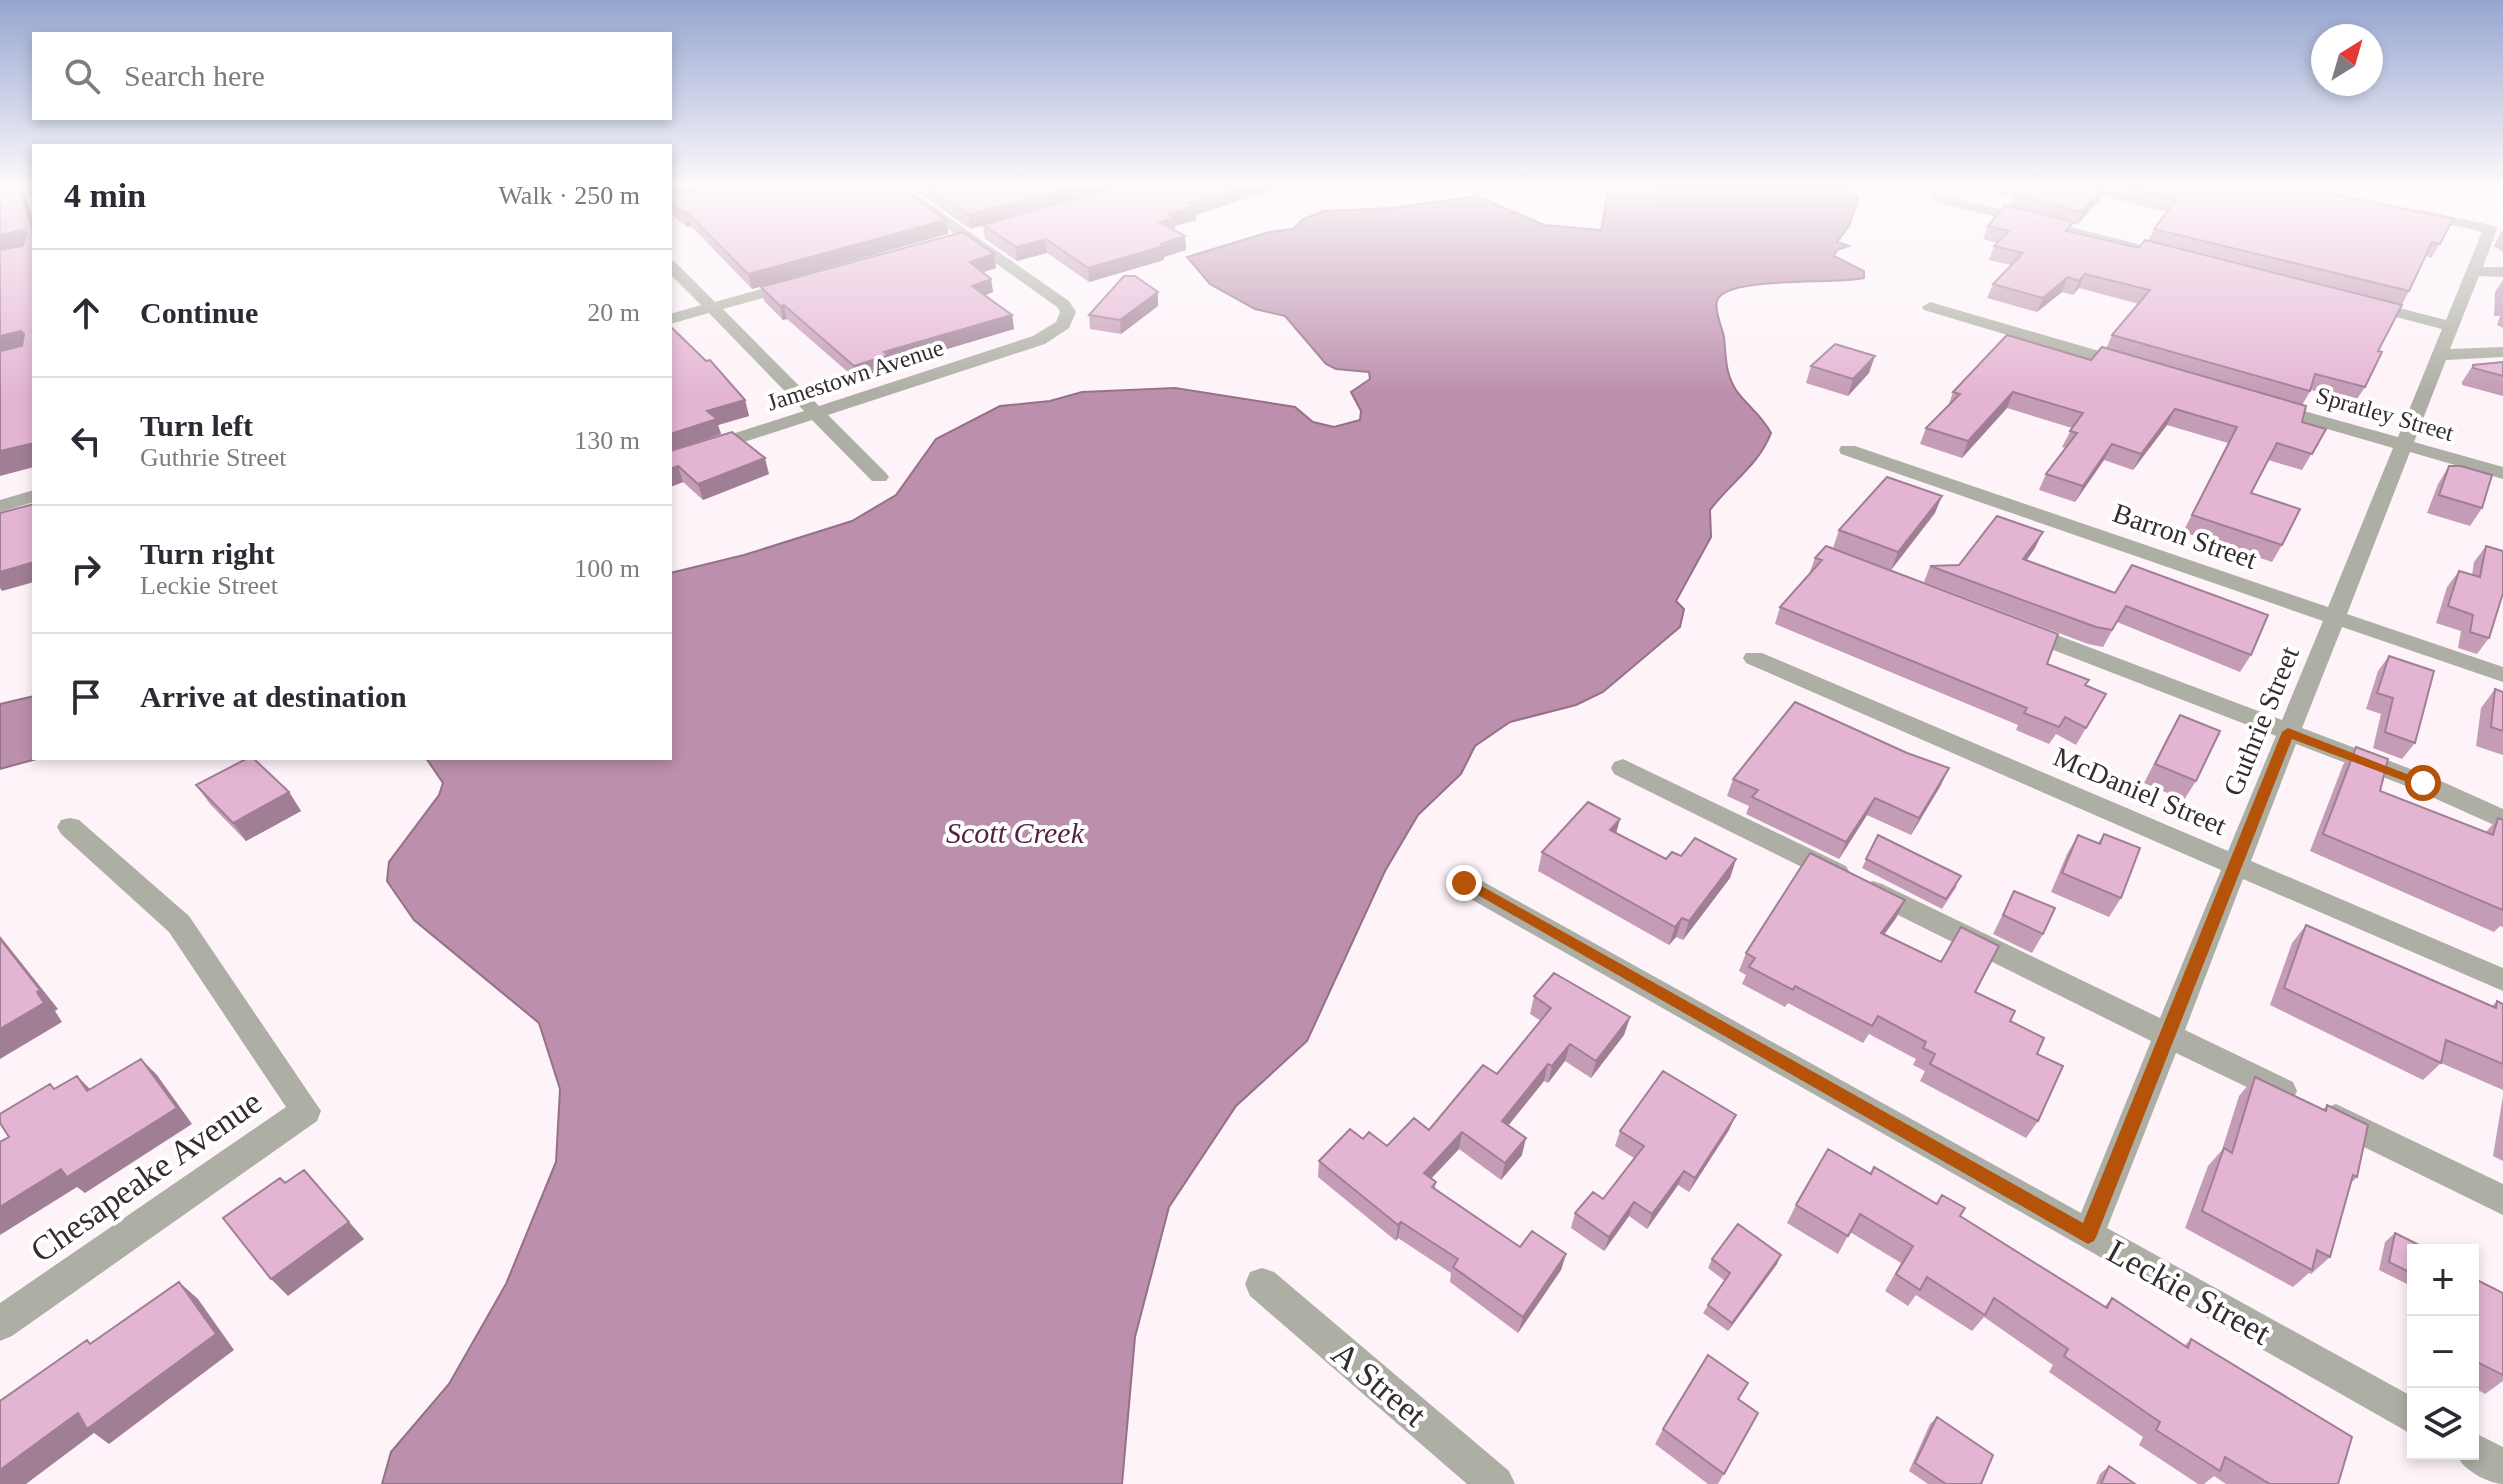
<!DOCTYPE html>
<html lang="en">
<head>
<meta charset="utf-8">
<style>
  :root { --surface:#fff; --page:#f2f2f3; --text:#2b2b33; --muted:#7c7c81; --line:#e1e1e2 }
  body { margin:0; font-family:Georgia,serif; background:var(--page); color:var(--text) }
  .controls { position:absolute; right:24px; bottom:24px; display:grid; overflow:hidden; border-radius:0px; box-shadow:0 4px 12px #0003 }
  .controls button { width:72px; height:72px; display:grid; place-items:center; padding:0; border:0; border-bottom:2px solid var(--line); background:var(--surface); color:var(--text); font:40px sans-serif }
  .compass { position:absolute; left:2311px; top:24px; width:72px; height:72px; border-radius:50%; background:var(--surface); box-shadow:0 4px 12px #0003; rotate:37deg }
  .stop { position:absolute; width:24px; height:24px; margin:-18px; border:6px solid #b45309; border-radius:50%; background:#fff }
  .stop.end { background:#b45309; border-color:#fff; box-shadow:0 2px 8px #0008 }
  .list { margin:0; padding:0; list-style:none }
  h2 { display:flex; justify-content:space-between; align-items:center; height:104px; margin:0; padding:0 32px; font-size:34px }
  h2 small { font-size:26px; font-weight:400; color:var(--muted) }
  .list li { display:grid; grid-template-columns:52px 1fr auto; gap:24px; align-items:center; box-sizing:border-box; height:128px; padding:0 32px; border-top:2px solid var(--line) }
  .list b { display:block; font-size:30px; white-space:nowrap }
  .list p { margin:0; font-size:26px; white-space:nowrap; color:var(--muted) }
  .list em { font-size:26px; font-style:normal; color:var(--muted) }
  .icon { flex:none; width:44px; height:44px; fill:none; stroke:currentColor; stroke-width:2; stroke-linecap:round; stroke-linejoin:round }
  .map { position:relative; flex:none; width:2503px; height:1484px; overflow:hidden }
  .search { position:absolute; background:var(--surface); box-shadow:0 4px 12px #0003; left:32px; top:32px; width:640px; height:88px; display:flex; align-items:center; gap:20px; box-sizing:border-box; padding:0 28px; border-radius:0px; color:var(--muted); font-size:30px }
  .panel { position:absolute; background:var(--surface); box-shadow:0 4px 12px #0003; left:32px; top:144px; width:640px; height:616px; border-radius:0px }
  .map>svg:first-child { display:block }
</style>
</head>
<body>
<div class="map">
<svg width="2503" height="1484" viewBox="0 0 2503 1484">
  <rect width="100%" height="100%" fill="#fdf3f9"/>
  <path fill="#bc8fac" stroke="#947187" stroke-width="2" d="M1609,187H1850L1858,200L1849,226L1837,242L1849,246L1837,250L1834,256L1864,271V278C1838,285 1725,275 1717,301C1714,311 1722,327 1724,337C1726,356 1725,373 1736,390C1747,406 1760,413 1771,433C1759,465 1731,482 1710,510L1711,537L1676,601L1684,609L1680,627L1603,692L1576,705L1510,722L1475,746L1461,774L1418,815L1385,871L1307,1041L1236,1106L1169,1207L1135,1337L1122,1484H382L391,1452L449,1384L506,1284L556,1162L560,1089L539,1023L414,920L387,881L389,862L439,795L443,783L426,758H670V573L744,555L852,521L896,495L936,439L1000,406L1050,401L1082,392L1175,388L1295,407L1313,422L1334,427L1360,420L1361,411L1351,392L1370,379L1369,372L1336,369L1326,364L1285,316L1255,309L1210,284L1187,257L1269,232L1293,229L1303,219L1324,211L1392,208L1477,196L1544,225L1601,230Z
    M34,696V758H40L0,769V704Z"/>
  <g fill="none" stroke-linecap="round" stroke-linejoin="round">
    <path fill="#adafa4" fill-rule="evenodd" d="M889,187H905L1069,301L1076,312L1069,328L1045,344L828,415L886,473L889,477L886,481H872L812,420L670,466V454L804,411L709,313L670,324V314L701,305L670,274V260L675,262L715,302L793,280L799,282V288L723,309L819,406L1033,336L1056,322L1060,312L1057,307Z
      M1938,194L2174,253L2177,256L2169,261L1933,201V195Z
      M2421,210L2495,226L2497,229L2483,267H2503V277L2479,276L2450,349L2503,347V357L2446,360L2414,442L2503,467V479L2410,452L2347,614L2503,667V682L2342,627L2302,728L2432,777L2503,809V829L2414,789L2296,744L2251,861L2503,968V991L2243,879L2185,1030L2293,1082L2297,1091L2293,1100L2282,1104L2176,1053L2107,1228L2413,1397V1435L1455,890L1451,883L1455,876L1464,873L1473,876L2081,1213L2151,1041L1864,898L1860,891L1864,884L1873,881L1882,884L2160,1018L2221,870L1746,663L1743,658L1746,653H1762L2228,851L2276,736L2017,636L2014,631L2017,626H2033L2282,720L2323,621L1841,454L1839,450L1841,446H1855L2328,607L2393,448L2269,412L2266,408L2275,403L2398,437L2442,329L2362,308L2360,305L2368,300L2446,320L2482,232L2416,217V211Z
      M1930,302L2130,360L2133,364L2130,368H2118L1924,310L1922,307Z
      M34,490V502L0,512V500Z
      M1623,759L1846,866L1850,873L1846,880L1837,883L1828,880L1614,774L1611,768L1614,762Z
      M70,818L79,820L189,916L321,1111L317,1121L12,1336L0,1341V1303L286,1107L169,932L61,834L57,827L61,820Z
      M2336,1104L2503,1184V1215L2325,1128L2321,1118L2325,1108Z
      M1262,1268L1274,1272L1509,1471L1515,1484H1467L1250,1296L1245,1284L1250,1272Z
      M2473,1432L2503,1447V1484C2486,1483 2462,1469 2456,1454H2473Z"/>
  </g>
  <path fill="#c49cb5" fill-rule="evenodd" d="M670,187L946,220L948,234L752,289L691,226L687,227L670,213Z
    M910,187H1281L1196,215V220L1175,226V231L1185,236L1186,250L1164,257V260L1089,282L1047,253L1017,261L985,239L983,225L1019,215L970,229Z
    M1608,187L1657,199L1654,213L1606,209Z
    M1971,187H2302L2440,244L2431,258L2426,256L2409,291L2378,351L2365,387L2355,402L2311,390L2302,405V422L2326,429L2302,470L2268,460L2251,493L2282,545L2272,562L2183,532L2228,443L2167,425L2133,470L2104,460L2075,502L2039,490L2046,474L2066,448L2062,447L2072,428L2007,408L1962,458L1920,444L1926,428L1948,407L1953,392L2091,360L2106,349L2112,335L2139,304L2079,288L2073,295L2062,292L2037,312L1987,298L1993,284L2011,265L1989,260L1994,246L1997,243L1983,239L1988,226L2010,207L2014,197ZM2103,196L2168,212L2154,229L2148,241L2139,248L2069,231L2072,224L2077,225Z
    M2503,229V252L2494,246Z
    M994,254L996,268L983,272L991,279L993,292L985,295L1012,315L1014,329L890,366V369L857,380L787,319L783,320L764,301L761,287Z
    M2503,280V328L2497,325L2500,316H2494L2495,292Z
    M1158,306L1121,334L1090,329L1089,315Z
    M670,326L745,400L749,416L718,425L721,434L683,447L769,474L703,500L683,482L670,487Z
    M2503,362V396L2462,385V382L2473,365Z
    M1811,366L1869,373L1848,396L1806,383Z
    M2449,466L2482,508L2470,526L2427,513L2438,484Z
    M1935,513L1891,570L1833,548L1839,530Z
    M2486,546L2489,638L2477,654L2458,648L2461,631L2436,623L2447,587L2459,571L2472,575L2474,562Z
    M2035,548L2026,561L2251,655L2240,672L2117,622L2103,647L2088,644L1924,582L1930,566L1959,565Z
    M1815,558L2047,664L2086,686L2106,694L2076,745L2056,734L2049,744L2016,730L2018,725L1775,624L1780,607L1809,574Z
    M2389,656L2415,743L2402,759L2373,748L2381,714L2366,709L2378,671Z
    M2495,689L2503,692V755L2476,746L2481,708Z
    M2180,715L2196,781L2184,800L2144,783L2169,734Z
    M2356,747L2380,791L2486,832L2498,818L2503,820V927L2500,926L2494,932L2310,851L2343,765Z
    M1733,779L1941,785L1911,835L1867,815L1839,859L1746,814L1749,806L1727,796Z
    M196,785L289,792L301,811L246,841L210,804Z
    M1616,833L1666,859L1681,856L1736,859L1730,878L1683,940L1676,937L1669,945L1538,871L1542,852Z
    M2104,834L2121,898L2109,917L2051,892L2067,854L2078,835L2098,843Z
    M1878,835L1957,886L1942,909L1862,868Z
    M2014,891L2043,934L2032,953L1993,934Z
    M1905,900L1896,918L1884,935L1975,992L2010,1021L2037,1054L2038,1121L2026,1138L1920,1081L1925,1071L1913,1065L1916,1059L1869,1034L1863,1043L1788,1003L1785,1007L1742,984L1746,975L1739,971L1746,953Z
    M2306,925L2492,1006L2497,1001L2503,1004V1090L2441,1063L2423,1080L2270,1005L2292,943Z
    M1534,996L1630,1017L1624,1035L1591,1078L1565,1061L1548,1083L1544,1081L1508,1126L1522,1155L1501,1180L1459,1149L1431,1179L1436,1182L1435,1189L1520,1247L1566,1254L1561,1270L1518,1333L1450,1282L1451,1273L1398,1238L1396,1241L1318,1177L1319,1161L1363,1139L1387,1146L1429,1130L1497,1074L1541,1021L1530,1014Z
    M2255,1077L2323,1110L2327,1105L2357,1177L2350,1184L2330,1257L2311,1274L2309,1273L2293,1287L2185,1228L2208,1166L2222,1150L2239,1096Z
    M2503,1096V1161L2493,1156Z
    M1729,1130L1689,1192L1678,1185L1647,1229L1629,1216L1604,1251L1571,1228L1575,1213L1603,1199L1634,1158L1615,1146L1620,1131Z
    M1874,1167L1936,1204L1942,1195L1960,1216L2104,1307L2112,1298L2185,1345L2191,1339L2338,1484H2226L2214,1476L2204,1484H2198L2139,1445L2143,1437L2049,1372L2053,1365L1984,1317L1972,1331L1916,1295L1908,1306L1885,1291L1901,1263L1850,1232L1838,1254L1787,1223L1796,1205L1870,1173Z
    M2395,1233L2413,1250V1285L2411,1286L2379,1270L2385,1242Z
    M1712,1259L1777,1264L1728,1331L1703,1313L1708,1305L1725,1281L1708,1268Z
    M2473,1278L2503,1293V1381L2485,1394L2473,1387Z
    M1738,1399L1758,1413L1718,1484H1708L1655,1444L1663,1429Z
    M1937,1417L1981,1484H1928L1909,1471L1930,1424Z
    M2109,1466L2135,1484H2096L2100,1474Z"/>
  <path fill="#a07f94" d="M18,187H21L23,190L34,220V233Z
    M670,187H712L670,198Z
    M1070,187H1120L970,229L968,215Z
    M1240,187H1281L1196,215V220L1175,226V232L1159,222L1168,214L1190,203Z
    M2104,187H2106L2103,196L2077,225L2082,212Z
    M687,212L691,226L687,227L683,213Z
    M946,220L948,234L752,289L748,274Z
    M22,230L33,248L0,256V235Z
    M1185,236L1186,250L1164,257V260L1089,282L1088,268Z
    M1046,239L1047,253L1017,261L1016,247Z
    M994,254L996,268L972,276L970,262Z
    M2085,274L2079,288L2073,295L2079,281Z
    M2068,277L2062,292L2037,312L2043,298Z
    M991,279L993,292L974,300L972,286Z
    M1158,292V306L1121,334L1120,320Z
    M784,305L787,319L783,320L780,306Z
    M1012,315L1014,329L890,366V369L857,380L854,366L884,352Z
    M21,331L33,350L0,359V336Z
    M1875,356L1869,373L1848,396L1853,379Z
    M2013,392L2007,408L1962,458L1968,441Z
    M745,400L749,416L718,425L721,434L670,451V434L707,411Z
    M2175,409L2167,425L2133,470L2141,454Z
    M34,443V467L0,476V451Z
    M2112,444L2104,460L2075,502L2083,486Z
    M765,458L769,474L703,500L698,484Z
    M678,466L683,482L670,487V469Z
    M1942,496L1935,513L1891,570L1898,552Z
    M2043,532L2035,548L2015,576L2023,559Z
    M34,562V582L2,591L0,588V572Z
    M1949,768L1941,785L1911,835L1919,818Z
    M289,792L301,811L246,841L233,823Z
    M1875,798L1867,815L1839,859L1846,842Z
    M1620,819L1615,838L1610,830Z
    M1736,859L1730,878L1683,940L1689,921Z
    M1905,900L1896,918L1872,951L1881,933Z
    M1682,918L1676,937L1669,945L1675,927Z
    M0,936L58,1009L55,1011L62,1022L0,1059Z
    M1630,1017L1624,1035L1591,1078L1596,1061Z
    M1570,1044L1565,1061L1548,1083L1552,1066Z
    M141,1059L157,1075L192,1124L85,1193L77,1187L0,1235V1207Z
    M1548,1064L1544,1081L1498,1138L1502,1121Z
    M77,1076L94,1093L87,1091Z
    M1736,1115L1729,1130L1689,1192L1695,1178Z
    M1462,1132L1459,1149L1421,1189L1424,1173Z
    M1526,1138L1522,1155L1501,1180L1505,1163Z
    M304,1170L364,1239L288,1296L271,1279Z
    M1684,1171L1678,1185L1647,1229L1652,1214Z
    M1634,1202L1629,1216L1604,1251L1609,1237Z
    M1401,1222L1398,1238L1396,1241L1398,1225Z
    M1566,1254L1561,1270L1518,1333L1523,1317Z
    M1781,1255L1777,1264L1728,1331L1732,1323Z
    M179,1282L198,1299L234,1350L109,1444L94,1433L26,1484H0V1470Z"/>
  <path fill="#e4b5d3" stroke="#a07f94" stroke-width="2" d="M0,187H18L34,233V443L0,451V351L22,346L24,334L21,331L0,336V250L23,246L26,233L22,230L0,235Z
    M707,187H900L946,220L748,274L687,212L683,213L670,202V197Z
    M927,187H1070L968,215Z
    M1117,187H1240L1190,203L1196,206L1168,214L1174,218L1159,222L1185,236L1161,244L1164,246L1088,268L1046,239L1016,247L983,225Z
    M1609,187H1656L1657,199L1608,196Z
    M2019,187H2104L2082,212L2014,195Z
    M2127,187H2302L2453,219L2440,244L2432,242L2409,291L2154,229L2177,199Z
    M2005,205L2073,222L2066,231L2139,248L2145,240L2402,305L2378,351L2382,352L2365,387L2315,374L2310,391L2112,335L2150,290L2085,274L2079,281L2068,277L2043,298L1993,284L2023,253L1994,246L2009,231L1988,226Z
    M963,232L994,254L970,262L991,279L972,286L1012,315L884,352L888,355L854,366L784,305L780,306L761,287Z
    M1124,276H1135L1158,292L1120,320L1089,315Z
    M670,326L706,361L710,360L745,400L707,411L717,419L670,434Z
    M2007,335L2091,360L2102,347L2306,406L2302,422L2326,429L2312,454L2277,443L2251,493L2300,509L2282,545L2192,515L2237,427L2175,409L2141,454L2112,444L2083,486L2046,474L2077,433L2070,431L2083,413L2013,392L1968,441L1926,428L1960,394L1953,392Z
    M1835,344L1875,356L1853,379L1811,366Z
    M2503,362V376L2473,368V365Z
    M732,432L765,458L698,484L678,466L670,469V451Z
    M2449,466H2461L2492,475L2482,508L2439,495Z
    M1887,477L1942,496L1898,552L1839,530Z
    M34,504V562L0,572V513Z
    M1997,516L2043,532L2023,559L2115,593L2132,565L2268,615L2251,655L2126,606L2112,630L2096,627L1930,566L1959,565Z
    M1826,546L2058,634L2047,664L2089,680L2085,685L2106,694L2086,728L2065,717L2059,727L2024,713L2027,708L1780,607L1822,560L1815,558Z
    M2486,546L2503,551V593L2489,638L2470,632L2473,615L2448,606L2459,571L2480,577Z
    M2389,656L2434,671L2415,743L2385,732L2393,698L2377,693Z
    M2495,689L2503,692V731L2491,727Z
    M1795,702L1907,753L1949,768L1919,818L1875,798L1846,842L1752,797L1758,790L1733,779Z
    M2180,715L2220,731L2196,781L2155,764Z
    M2356,747L2388,759L2380,791L2493,835L2498,818L2503,820V910L2323,834Z
    M248,758H253L289,792L233,823L196,785Z
    M1588,802L1620,819L1610,830L1666,859L1672,852L1681,856L1695,838L1736,859L1689,921L1682,918L1675,927L1542,852Z
    M2104,834L2140,848L2121,898L2062,873L2078,835L2100,844Z
    M1878,835L1961,876L1946,899L1866,859Z
    M1810,853L1905,900L1881,933L1941,962L1961,927L1999,946L1975,992L2015,1011L2010,1021L2044,1038L2037,1054L2063,1066L2038,1121L1930,1064L1935,1054L1923,1048L1926,1042L1878,1016L1872,1026L1795,986L1793,990L1749,967L1755,958L1746,953Z
    M2014,891L2055,908L2043,934L2003,915Z
    M2306,925L2496,1008L2497,1001L2503,1004V1064L2446,1040L2441,1063L2284,988Z
    M0,939L40,990L37,992L44,1003L0,1029Z
    M1554,973L1630,1017L1596,1061L1570,1044L1552,1066L1548,1064L1502,1121L1526,1138L1505,1163L1462,1132L1424,1173L1436,1182L1432,1187L1520,1247L1532,1231L1566,1254L1523,1317L1453,1267L1458,1259L1401,1222L1398,1225L1319,1161L1350,1129L1363,1139L1369,1132L1387,1146L1414,1118L1429,1130L1483,1065L1497,1074L1551,1008L1534,996Z
    M141,1059L177,1108L67,1177L61,1169L0,1207V1142L9,1137L0,1123V1114L50,1084L54,1089L77,1076L87,1091Z
    M1663,1071L1736,1115L1695,1178L1684,1171L1652,1214L1634,1202L1609,1237L1575,1213L1593,1192L1603,1199L1644,1146L1620,1131Z
    M2255,1077L2326,1111L2327,1105L2368,1125L2357,1177L2353,1175L2330,1257L2317,1250L2312,1270L2202,1211L2224,1148L2232,1153Z
    M1828,1149L1871,1174L1874,1167L1937,1204L1942,1195L1965,1208L1960,1216L2107,1308L2112,1298L2188,1348L2191,1339L2352,1437L2338,1484H2270L2225,1457L2220,1471L2156,1430L2160,1422L2064,1356L2068,1349L1994,1298L1985,1315L1927,1277L1920,1290L1896,1274L1913,1246L1860,1214L1848,1236L1796,1205Z
    M304,1170L349,1222L271,1279L223,1218L280,1178L285,1183Z
    M1738,1224L1781,1255L1732,1323L1708,1305L1730,1273L1712,1259Z
    M2395,1233L2427,1249L2413,1250V1274L2389,1262Z
    M2473,1278L2503,1293V1375L2473,1360Z
    M179,1282L216,1334L87,1429L78,1413L0,1470V1401L87,1340L90,1344Z
    M1708,1355L1748,1383L1738,1399L1758,1413L1724,1474L1663,1429Z
    M1937,1417L1993,1455L1981,1484H1946L1915,1463Z
    M2109,1466L2135,1484H2101Z"/>
  <linearGradient id="sky" x2="0" y2="1"><stop stop-color="#96a5d0"/><stop offset="0.47" stop-color="#fefafc"/><stop offset="1" stop-color="#fefafc" stop-opacity="0"/></linearGradient>
  <rect width="2503" height="395" fill="url(#sky)"/>
  <path fill="#b45309" d="M2288,728L2430,783L2428,786H2418L2292,739L2097,1235L2094,1241L2088,1244L1457,883L1464,878L1469,879L2083,1223L2282,732Z"/>
  <g text-anchor="middle" dominant-baseline="central" stroke-width="8" stroke-linejoin="round" paint-order="stroke">
    <g font-size="24" fill="#352b31" stroke="#fff">
      <text transform="translate(855 375) rotate(-18)">Jamestown Avenue</text>
      <text transform="translate(2385 414) rotate(16)">Spratley Street</text>
    </g>
    <g font-size="28" fill="#352b31" stroke="#fff">
      <text transform="translate(2185 536) rotate(19)">Barron Street</text>
      <text transform="translate(2261 721) rotate(-68)">Guthrie Street</text>
      <text transform="translate(2140 791) rotate(23)">McDaniel Street</text>
    </g>
    <g font-size="30" font-style="italic" fill="#551e45" stroke="#fff">
      <text x="1015" y="832">Scott Creek</text>
    </g>
    <g font-size="34" fill="#352b31" stroke="#fff">
      <text transform="translate(146 1176) rotate(-35)">Chesapeake Avenue</text>
      <text transform="translate(2189 1292) rotate(29)">Leckie Street</text>
      <text transform="translate(1379 1384) rotate(40)">A Street</text>
    </g>
  </g>
</svg>
<div class="controls">
<button>+</button>
<button>−</button>
<button><svg class="icon" aria-label="layers" viewBox="0 0 24 24"><path d="M12 4l9 5-9 5-9-5zM3 14l9 5 9-5"/></svg></button>
</div>
<svg class="compass" viewBox="-18 -18 36 36"><path d="M0-13l5 13h-10z" fill="#e53935"/><path d="M0 13l5-13h-10z" fill="#7c7c81"/></svg>
<div class="stop" style="left:2423px;top:783px"></div>
<div class="stop end" style="left:1464px;top:883px"></div>
<div class="search"><svg class="icon" aria-label="search" viewBox="0 0 24 24"><circle cx="10" cy="10" r="6"/><path d="M15 15l6 6"/></svg>Search here</div>
<section class="panel">
<h2>4 min<small>Walk · 250 m</small></h2>
<ul class="list">
<li><svg class="icon" aria-label="ahead" viewBox="0 0 24 24"><path d="M12 20V5M6 11l6-6 6 6"/></svg><div><b>Continue</b></div><em>20 m</em></li>
<li><svg class="icon" aria-label="left" viewBox="0 0 24 24"><path d="M17 20v-9H6M10 6l-5 5 5 5"/></svg><div><b>Turn left</b><p>Guthrie Street</p></div><em>130 m</em></li>
<li><svg class="icon" aria-label="right" viewBox="0 0 24 24"><path d="M7 20v-9h11M14 6l5 5-5 5"/></svg><div><b>Turn right</b><p>Leckie Street</p></div><em>100 m</em></li>
<li><svg class="icon" aria-label="arrive" viewBox="0 0 24 24"><path d="M6 21V4h12l-3 4 3 4H6"/></svg><div><b>Arrive at destination</b></div></li>
</ul>
</section>
</div>
</body>
</html>
